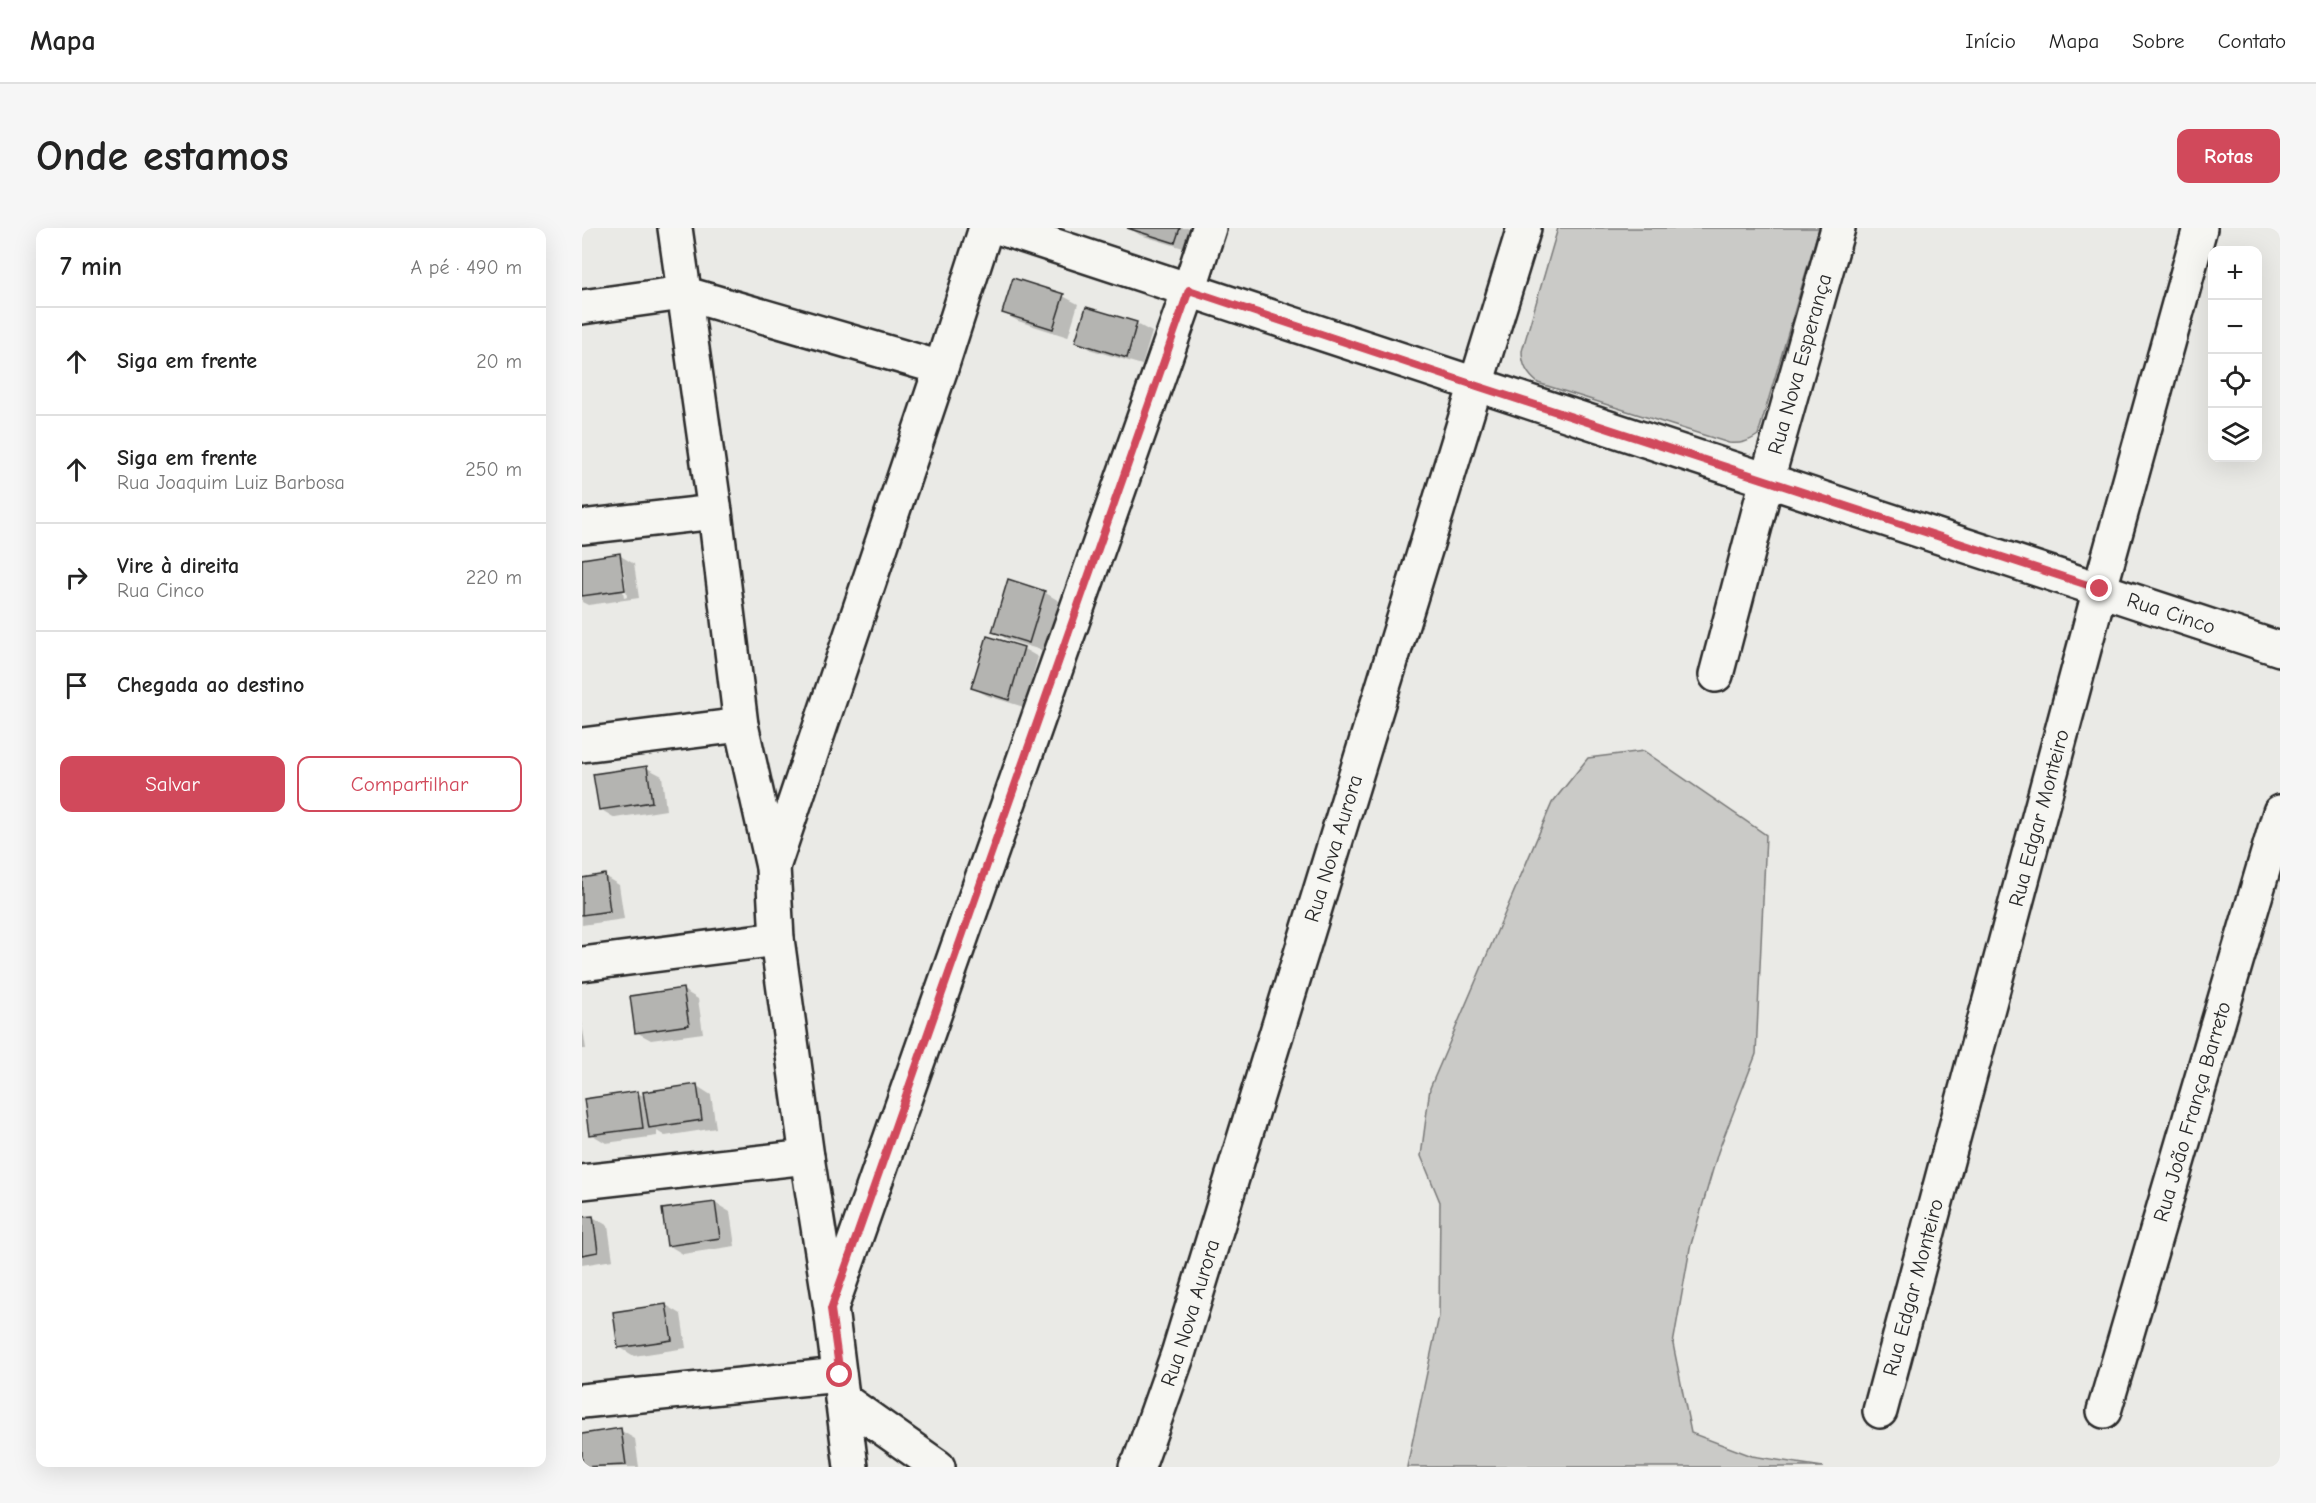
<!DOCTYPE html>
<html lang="pt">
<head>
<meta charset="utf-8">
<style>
  :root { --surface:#fff; --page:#f6f6f6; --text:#222; --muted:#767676; --line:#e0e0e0; --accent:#d1495b }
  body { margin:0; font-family:"Comic Neue",sans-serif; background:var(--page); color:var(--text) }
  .controls { position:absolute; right:18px; top:18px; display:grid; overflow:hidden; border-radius:12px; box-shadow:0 6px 24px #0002 }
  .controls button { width:54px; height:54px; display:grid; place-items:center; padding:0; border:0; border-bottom:2px solid var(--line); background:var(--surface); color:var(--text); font:30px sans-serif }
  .stop { position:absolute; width:18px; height:18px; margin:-14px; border:4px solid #d1495b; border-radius:50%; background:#fff }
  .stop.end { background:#d1495b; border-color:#fff; box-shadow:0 2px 6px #0008 }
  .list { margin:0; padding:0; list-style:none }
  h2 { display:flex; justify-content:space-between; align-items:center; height:78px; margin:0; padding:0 24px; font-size:26px }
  h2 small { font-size:20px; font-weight:400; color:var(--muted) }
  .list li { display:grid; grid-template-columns:39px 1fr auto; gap:18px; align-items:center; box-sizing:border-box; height:108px; padding:0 24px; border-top:2px solid var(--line) }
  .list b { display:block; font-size:22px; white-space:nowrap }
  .list p { margin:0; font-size:20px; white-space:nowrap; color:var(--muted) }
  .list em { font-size:20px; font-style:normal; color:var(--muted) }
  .actions { display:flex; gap:12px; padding:18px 24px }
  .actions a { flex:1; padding:14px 0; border:2px solid var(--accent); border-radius:12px; text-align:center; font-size:21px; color:var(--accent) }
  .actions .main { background:var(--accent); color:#fff }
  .icon { flex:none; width:33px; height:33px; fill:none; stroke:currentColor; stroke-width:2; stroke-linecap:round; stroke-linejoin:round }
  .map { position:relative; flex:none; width:1698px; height:1239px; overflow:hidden; border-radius:12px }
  header { display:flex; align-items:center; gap:36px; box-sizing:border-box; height:84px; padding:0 30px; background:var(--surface); border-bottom:2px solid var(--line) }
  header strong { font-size:28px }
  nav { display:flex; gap:33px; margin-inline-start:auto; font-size:21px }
  .intro { display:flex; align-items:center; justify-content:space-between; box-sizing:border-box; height:144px; padding:0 36px }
  h1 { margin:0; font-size:42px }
  .button { padding:15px 27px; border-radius:12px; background:var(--accent); color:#fff; font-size:21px; font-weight:700 }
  main { display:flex; gap:36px; padding:0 36px }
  aside { flex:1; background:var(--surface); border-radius:12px; box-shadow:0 6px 24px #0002 }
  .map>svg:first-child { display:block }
</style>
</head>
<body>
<header>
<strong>Mapa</strong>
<nav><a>Início</a><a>Mapa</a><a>Sobre</a><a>Contato</a></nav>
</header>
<div class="intro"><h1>Onde estamos</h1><a class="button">Rotas</a></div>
<main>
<aside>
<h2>7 min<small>A pé · 490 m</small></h2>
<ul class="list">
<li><svg class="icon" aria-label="ahead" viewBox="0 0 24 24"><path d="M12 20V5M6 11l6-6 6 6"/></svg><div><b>Siga em frente</b></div><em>20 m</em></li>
<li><svg class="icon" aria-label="ahead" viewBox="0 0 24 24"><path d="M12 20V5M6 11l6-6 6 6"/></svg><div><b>Siga em frente</b><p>Rua Joaquim Luiz Barbosa</p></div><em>250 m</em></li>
<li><svg class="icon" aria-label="right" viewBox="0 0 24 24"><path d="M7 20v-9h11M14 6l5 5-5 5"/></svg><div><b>Vire à direita</b><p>Rua Cinco</p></div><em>220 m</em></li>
<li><svg class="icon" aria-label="arrive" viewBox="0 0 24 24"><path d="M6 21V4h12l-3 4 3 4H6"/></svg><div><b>Chegada ao destino</b></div></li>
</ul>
<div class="actions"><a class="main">Salvar</a><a>Compartilhar</a></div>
</aside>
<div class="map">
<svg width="1698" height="1239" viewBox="0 0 1698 1239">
  <rect width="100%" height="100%" fill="#eaeae6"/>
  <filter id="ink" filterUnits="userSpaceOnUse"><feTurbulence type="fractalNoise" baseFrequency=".0167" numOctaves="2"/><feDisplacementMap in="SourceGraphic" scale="12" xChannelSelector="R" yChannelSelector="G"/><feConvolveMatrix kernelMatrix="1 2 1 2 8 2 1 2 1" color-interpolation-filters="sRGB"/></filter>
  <g filter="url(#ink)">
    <path fill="#cacac7" stroke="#7a7a79" stroke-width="1.5" d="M976,0H1237L1176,207C1166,214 1159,216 1147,215L956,155C945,146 940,137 940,123Z
      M1062,523L1184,607L1174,826L1136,924L1108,1020L1091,1116L1109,1205L1170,1228L1241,1239H825L857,1088L858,974L839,928L848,860L970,575L1006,530Z"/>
    <path fill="#0003" fill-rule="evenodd" d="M547,0H615L608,22L558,7Z
      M481,68L496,76L486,109L436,93L421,85Z
      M505,80L555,96L570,104L560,137L510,122L495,113Z
      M37,327L52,336L57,370L6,377L0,374V333ZM38,335H41L45,369L42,370Z
      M462,364L477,373L462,423L426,412L412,403Z
      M406,410L442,421L456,429L442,479L406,468L391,460Z
      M65,540L80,548L84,582L33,590L18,581Z
      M22,648L37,657L42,691L0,697V651Z
      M101,762L116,771L121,805L69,812L54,804Z
      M0,794L4,821H0Z
      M115,858L129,867L134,900L83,908L75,903V908L24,915L9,906L55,865L64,869Z
      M133,975L148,984L153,1018L101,1026L86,1017Z
      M11,989L26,998L31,1032L0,1037V991Z
      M84,1077L99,1086L104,1120L52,1128L37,1119Z
      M38,1202L53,1211L57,1239H0V1208Z"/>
    <path fill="#b4b4b1" stroke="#2b2b2b" stroke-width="1.5" d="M545,0H598L593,15Z
      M431,50L482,66L471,101L420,85Z
      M504,79L555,94L545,130L493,114Z
      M38,325L43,362L0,368V331Z
      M426,351L463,363L447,415L410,404Z
      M405,408L442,419L427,472L389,460Z
      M65,538L70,574L17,582L11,546Z
      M23,646L28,683L0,687V650Z
      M101,760L107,797L53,805L48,768Z
      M115,856L120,892L67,900L61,864Z
      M56,863L61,900L7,907L2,871Z
      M133,974L138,1010L85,1018L80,981Z
      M11,988L16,1024L0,1027V989Z
      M84,1076L90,1112L36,1120L31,1084Z
      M39,1200L44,1237L0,1239V1206Z"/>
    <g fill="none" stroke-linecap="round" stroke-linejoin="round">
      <defs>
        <g id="minor">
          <path d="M93,0L133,284L159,497L191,639L195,711L225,929L249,1081L269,1239"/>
          <path id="s1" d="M419,0L1698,421"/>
          <path d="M0,79L101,65L359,140"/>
          <path d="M0,299L133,284"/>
          <path id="s2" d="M1134,447L1185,252L1256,0"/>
          <path d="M0,517L159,497"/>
          <path d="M191,639L359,140L404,0"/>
          <path d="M0,736L195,711"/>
          <path d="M0,954L225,929"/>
          <path d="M250,1077L607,62L627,0"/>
          <path d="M260,1171L356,1239"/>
          <path d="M0,1173L257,1147"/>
          <path id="s3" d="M1298,1183L1518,361L1618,0"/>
          <path id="s4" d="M1522,1183L1698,584"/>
          <path id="s5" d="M554,1239L557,1236L596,1126L942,0"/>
        </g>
      </defs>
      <use href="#minor" stroke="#2b2b2b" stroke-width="38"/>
      <use href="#minor" stroke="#f6f6f2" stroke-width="33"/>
    </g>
  </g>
  <g fill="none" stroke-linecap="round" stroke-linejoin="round" filter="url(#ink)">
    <path stroke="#d1495b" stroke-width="8" d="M258,1147L249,1081L607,62L895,158L1518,361"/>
  </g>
  <g text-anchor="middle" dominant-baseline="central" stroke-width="6" stroke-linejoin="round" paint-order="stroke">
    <g font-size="21" fill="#2b2b2b" stroke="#f6f6f2">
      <text stroke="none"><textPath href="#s2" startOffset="322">Rua Nova Esperança</textPath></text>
      <text stroke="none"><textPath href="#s1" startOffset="1232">Rua Cinco</textPath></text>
      <text stroke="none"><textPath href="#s3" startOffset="614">Rua Edgar Monteiro</textPath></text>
      <text stroke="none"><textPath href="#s5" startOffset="650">Rua Nova Aurora</textPath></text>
      <text stroke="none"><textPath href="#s4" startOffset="312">Rua João França Barreto</textPath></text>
      <text stroke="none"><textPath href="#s3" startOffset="128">Rua Edgar Monteiro</textPath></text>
      <text stroke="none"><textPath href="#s5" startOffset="164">Rua Nova Aurora</textPath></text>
    </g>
  </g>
</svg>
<div class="controls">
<button>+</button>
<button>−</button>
<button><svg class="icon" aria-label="locate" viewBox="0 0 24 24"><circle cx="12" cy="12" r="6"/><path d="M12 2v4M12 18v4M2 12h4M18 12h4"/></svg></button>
<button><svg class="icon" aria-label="layers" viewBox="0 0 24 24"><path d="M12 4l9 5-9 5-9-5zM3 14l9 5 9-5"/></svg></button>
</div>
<div class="stop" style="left:258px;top:1147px"></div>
<div class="stop end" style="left:1518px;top:361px"></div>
</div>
</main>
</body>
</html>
